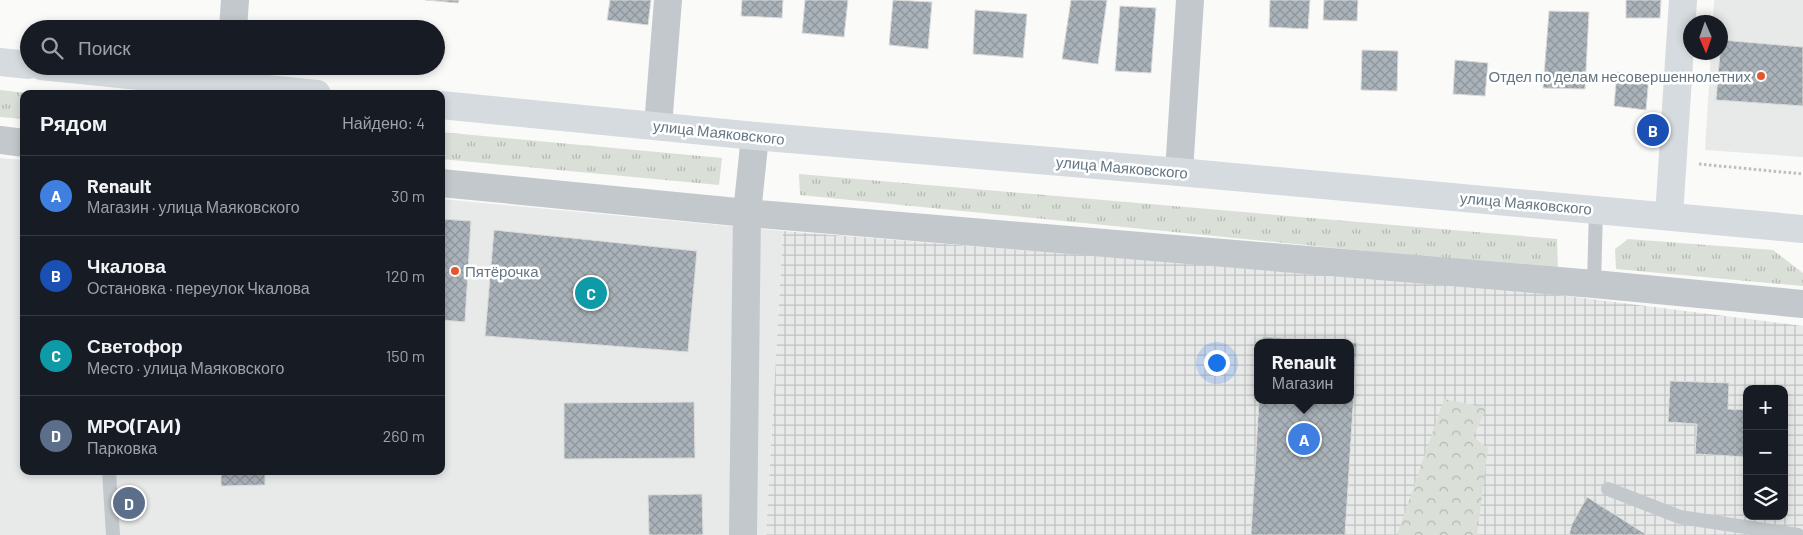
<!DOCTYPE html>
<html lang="ru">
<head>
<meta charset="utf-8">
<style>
  :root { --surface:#171b24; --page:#20242c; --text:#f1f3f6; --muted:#9ea1a6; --line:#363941; --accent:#d93025 }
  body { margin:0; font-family:Barlow,sans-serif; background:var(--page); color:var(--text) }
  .controls { position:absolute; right:15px; bottom:15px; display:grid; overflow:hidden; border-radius:10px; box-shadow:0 2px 8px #0003 }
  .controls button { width:45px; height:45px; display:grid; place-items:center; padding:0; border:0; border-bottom:1px solid var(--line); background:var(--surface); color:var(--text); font:25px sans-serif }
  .compass { position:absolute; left:1683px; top:15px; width:45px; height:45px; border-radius:50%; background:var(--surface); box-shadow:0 2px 8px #0003; rotate:178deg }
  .you { position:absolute; left:1216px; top:362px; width:18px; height:18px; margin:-12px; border:4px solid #fff; border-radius:50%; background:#1a73e8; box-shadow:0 0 0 8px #1a73e833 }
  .badge { display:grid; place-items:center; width:32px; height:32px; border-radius:50%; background:var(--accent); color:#fff; font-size:16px; font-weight:700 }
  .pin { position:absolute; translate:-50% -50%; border:2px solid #fff; box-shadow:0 1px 5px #0006 }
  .popup { position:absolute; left:1254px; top:339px; width:100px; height:65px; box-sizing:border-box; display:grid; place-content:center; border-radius:10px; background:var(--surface); filter:drop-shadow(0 1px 4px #0005); font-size:16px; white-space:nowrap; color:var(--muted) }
  .popup b { font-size:19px; color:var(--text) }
  .popup::after { content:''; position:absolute; left:50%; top:100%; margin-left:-10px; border:10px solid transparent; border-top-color:var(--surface) }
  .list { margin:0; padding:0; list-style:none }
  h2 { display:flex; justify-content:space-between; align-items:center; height:65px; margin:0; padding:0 20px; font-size:21px }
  h2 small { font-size:16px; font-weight:400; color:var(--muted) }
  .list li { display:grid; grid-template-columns:32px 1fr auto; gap:15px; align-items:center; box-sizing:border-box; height:80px; padding:0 20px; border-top:1px solid var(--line) }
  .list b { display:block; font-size:19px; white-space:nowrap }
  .list p { margin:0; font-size:16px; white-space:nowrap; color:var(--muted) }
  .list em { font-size:16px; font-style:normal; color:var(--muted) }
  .icon { flex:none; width:28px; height:28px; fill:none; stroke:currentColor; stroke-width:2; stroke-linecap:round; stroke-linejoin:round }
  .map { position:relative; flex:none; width:1803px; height:535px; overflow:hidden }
  .search { position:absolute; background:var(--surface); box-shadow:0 2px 8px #0003; left:20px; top:20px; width:425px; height:55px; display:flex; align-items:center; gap:12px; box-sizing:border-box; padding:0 18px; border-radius:28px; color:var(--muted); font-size:19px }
  .panel { position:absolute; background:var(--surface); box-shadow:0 2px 8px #0003; left:20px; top:90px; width:425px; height:385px; border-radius:10px }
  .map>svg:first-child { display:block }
</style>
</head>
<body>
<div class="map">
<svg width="1803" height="535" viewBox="0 0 1803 535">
  <defs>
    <pattern id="industrial-grid" width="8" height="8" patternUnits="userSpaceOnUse" patternTransform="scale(1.25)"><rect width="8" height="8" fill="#e8e9e9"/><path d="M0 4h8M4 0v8" fill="none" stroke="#c0c1c2"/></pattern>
    <pattern id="grass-tufts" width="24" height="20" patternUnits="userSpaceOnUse" patternTransform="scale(1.25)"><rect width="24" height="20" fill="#dadfd7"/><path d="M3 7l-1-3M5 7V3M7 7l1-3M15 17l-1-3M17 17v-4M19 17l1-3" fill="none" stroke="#b4b9b4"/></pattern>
    <pattern id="forest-crowns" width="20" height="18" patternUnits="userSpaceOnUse" patternTransform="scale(1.25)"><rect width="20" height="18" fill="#dadfd7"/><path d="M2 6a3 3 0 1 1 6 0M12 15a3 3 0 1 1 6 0" fill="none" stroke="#b4b9b4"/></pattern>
    <pattern id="building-cross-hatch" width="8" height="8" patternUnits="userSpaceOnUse" patternTransform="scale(1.25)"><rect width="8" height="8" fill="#aab3b9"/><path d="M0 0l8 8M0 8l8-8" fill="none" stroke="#8e969c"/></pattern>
  </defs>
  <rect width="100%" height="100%" fill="#fafaf8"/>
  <path fill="#e8e9e9" d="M1714,0H1803V157L1705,150L1711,53L1720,52V22H1713Z
    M0,158L24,160V471H441V199L783,231L766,535H0Z"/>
  <path fill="url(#industrial-grid)" fill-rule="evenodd" d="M783,231L1513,289L1803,326V535H766ZM1258,343H1350V400H1258ZM1747,389H1784V516H1747Z"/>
  <path fill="url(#grass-tufts)" d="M0,90L35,94H24V119L0,117Z
    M441,132L722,158L719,185L441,159Z
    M799,174L1557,239L1558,270L800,195Z
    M1628,239L1773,250L1803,273V286L1616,269L1615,249Z"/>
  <path fill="url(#forest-crowns)" d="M1444,399L1487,408L1473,437L1488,448L1477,535H1397Z"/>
  <path fill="url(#building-cross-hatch)" stroke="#dcdcda" d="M425,0H459L458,3Z
    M610,0H651L648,25L607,20Z
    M742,0H783L782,18L741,16Z
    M805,0H848L844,37L802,33Z
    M893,0L932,2L928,49L889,45Z
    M1071,0H1107L1098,64L1062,59Z
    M1270,0H1310L1308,29L1269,27Z
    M1324,0H1358L1357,21L1323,20Z
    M1626,0H1661L1660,18H1626Z
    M1120,6L1156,8L1151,73L1115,71Z
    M975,10L1027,14L1023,58L973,54Z
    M1549,11L1589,12L1585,89L1543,88Z
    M1721,40L1803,47V106L1716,100Z
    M1362,50L1398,51L1397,91L1361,90Z
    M1455,60L1488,63L1485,96L1453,94Z
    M1617,72L1649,76L1646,110L1614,106Z
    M441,219L471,221L465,322L441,320Z
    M494,230L697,251L688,352L485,336Z
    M1263,337L1357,343L1345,535H1251L1259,400H1350V343H1263Z
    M1670,381L1729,383L1728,409L1747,410V457L1695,454L1697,424L1668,422Z
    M694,402L695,458L564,459V403Z
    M221,471H265V485L221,486Z
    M702,494L703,535H649L648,495Z
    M1587,497L1647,535H1569L1572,524Z"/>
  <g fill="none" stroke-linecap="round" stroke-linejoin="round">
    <path stroke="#bbbfc2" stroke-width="3" stroke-dasharray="2.5 2.5" stroke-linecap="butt" d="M1699,164L1803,174"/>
    <path stroke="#c3c8cc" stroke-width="14" d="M1594,284L1596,209
      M109,471L113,535
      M1608,489L1680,517L1798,535"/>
    <path stroke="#c3c8cc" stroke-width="28" d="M233,29L235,0
      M230,86L231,66
      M658,126L668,0
      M0,140L24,143
      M1179,172L1190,0
      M441,183L747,213L1594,284L1803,304
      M743,535L747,213L755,136"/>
    <path stroke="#d6dbdf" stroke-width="28" d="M1669,216L1683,0"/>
    <path stroke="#d6dbdf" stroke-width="28" d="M0,62L29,65
      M41,66L317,94
      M441,105L755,136L1179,172L1803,229"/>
  </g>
  <g fill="#e4572e" stroke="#fff" stroke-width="2">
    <circle cx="1761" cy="76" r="5"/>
    <circle cx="455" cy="271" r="5"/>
  </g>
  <g text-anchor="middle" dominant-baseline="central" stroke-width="5" stroke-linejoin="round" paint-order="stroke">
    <g font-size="15" fill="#657683" stroke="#fff" text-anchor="end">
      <text x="1751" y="76">Отдел по делам несовершеннолетних</text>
      <text x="465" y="271" text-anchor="start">Пятёрочка</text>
    </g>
    <g font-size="15" fill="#657683" stroke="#fff">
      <text transform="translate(719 132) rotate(6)">улица Маяковского</text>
      <text transform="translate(1122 167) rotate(5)">улица Маяковского</text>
      <text transform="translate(1526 203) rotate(5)">улица Маяковского</text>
    </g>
  </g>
</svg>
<div class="controls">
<button>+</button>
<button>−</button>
<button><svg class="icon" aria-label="layers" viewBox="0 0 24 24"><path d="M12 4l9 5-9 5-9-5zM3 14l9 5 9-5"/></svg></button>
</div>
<svg class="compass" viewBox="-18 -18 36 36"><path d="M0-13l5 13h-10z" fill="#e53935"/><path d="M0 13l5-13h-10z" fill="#9ea1a6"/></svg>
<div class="you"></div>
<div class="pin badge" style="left:1304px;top:439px;background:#3f7fe0">A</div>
<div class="popup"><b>Renault</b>Магазин</div>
<div class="pin badge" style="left:1653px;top:130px;background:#1a4fb4">B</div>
<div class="pin badge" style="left:591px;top:293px;background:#0f9aa8">C</div>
<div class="pin badge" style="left:129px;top:503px;background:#5c6f8a">D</div>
<div class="search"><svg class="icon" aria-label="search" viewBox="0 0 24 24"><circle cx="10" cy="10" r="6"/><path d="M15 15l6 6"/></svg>Поиск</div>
<section class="panel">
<h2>Рядом<small>Найдено: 4</small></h2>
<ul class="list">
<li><span class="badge" style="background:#3f7fe0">A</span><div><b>Renault</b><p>Магазин · улица Маяковского</p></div><em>30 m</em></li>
<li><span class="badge" style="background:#1a4fb4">B</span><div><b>Чкалова</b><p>Остановка · переулок Чкалова</p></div><em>120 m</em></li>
<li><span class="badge" style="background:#0f9aa8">C</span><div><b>Светофор</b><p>Место · улица Маяковского</p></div><em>150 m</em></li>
<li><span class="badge" style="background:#5c6f8a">D</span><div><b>МРО(ГАИ)</b><p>Парковка</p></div><em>260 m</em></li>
</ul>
</section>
</div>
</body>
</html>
